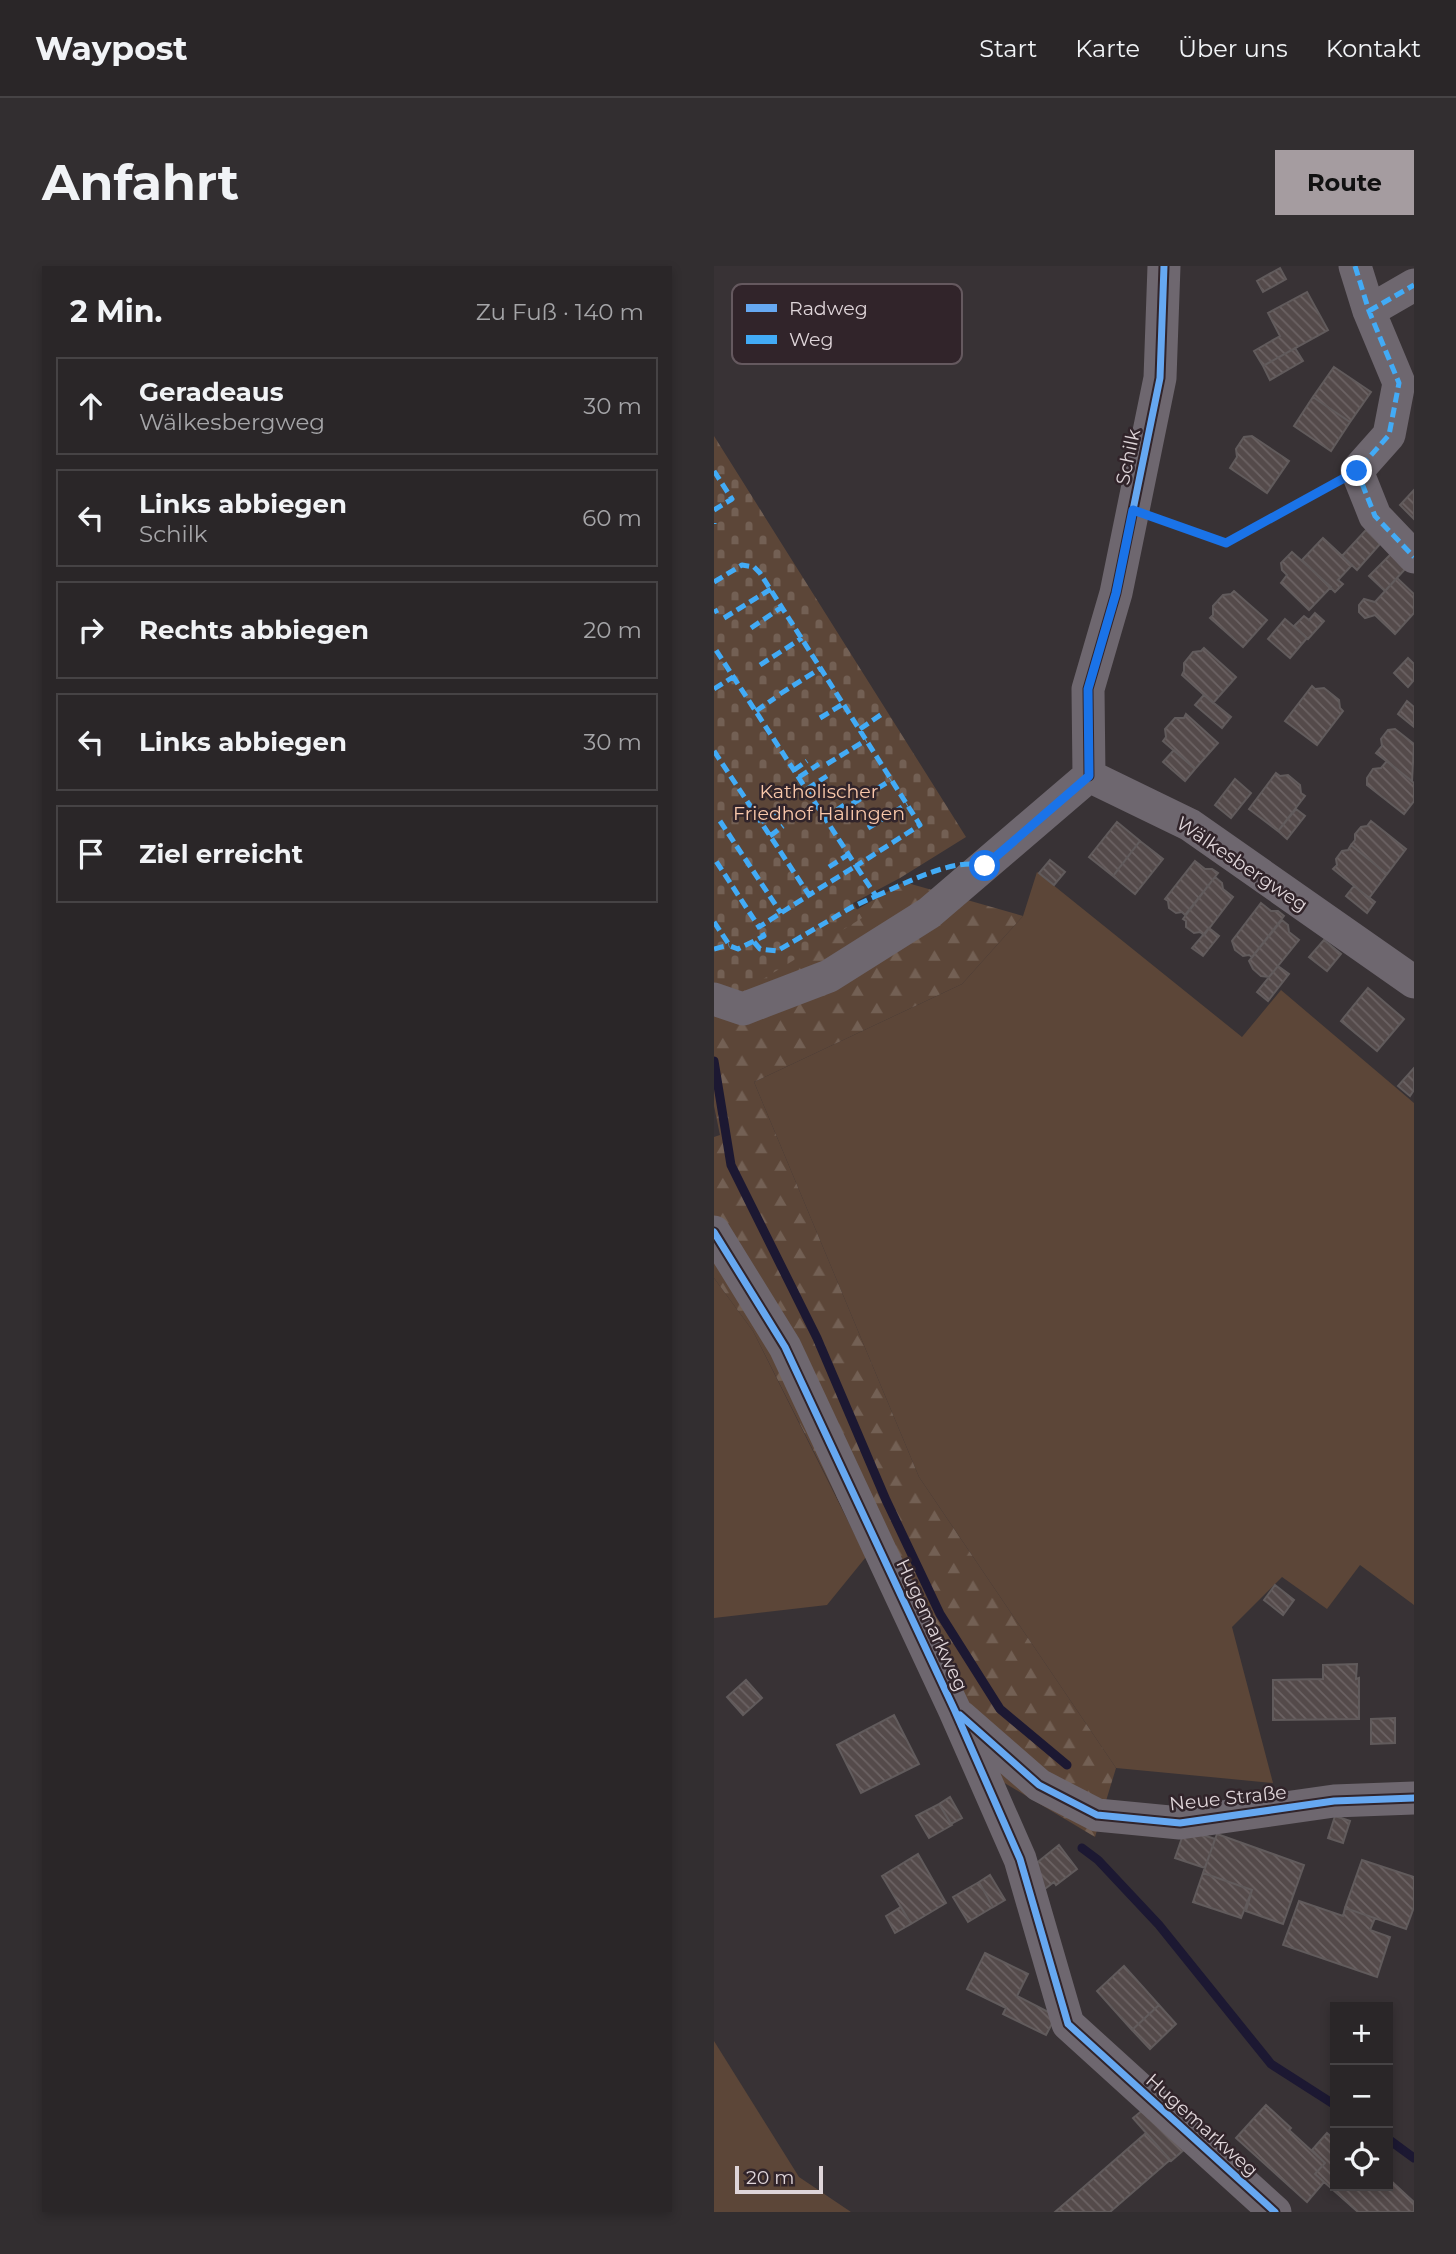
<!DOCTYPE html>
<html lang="de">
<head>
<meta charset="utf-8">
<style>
  :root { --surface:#2a2628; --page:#322e30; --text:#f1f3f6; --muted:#a5a5a8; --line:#464345; --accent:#a59ca0 }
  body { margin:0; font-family:Montserrat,sans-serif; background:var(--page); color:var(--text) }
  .controls { position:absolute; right:21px; bottom:21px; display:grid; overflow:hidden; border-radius:0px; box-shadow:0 4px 10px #0003 }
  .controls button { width:63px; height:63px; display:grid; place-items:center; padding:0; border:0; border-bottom:2px solid var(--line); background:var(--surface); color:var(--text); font:35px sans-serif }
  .scale { position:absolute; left:21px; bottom:18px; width:88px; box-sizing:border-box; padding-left:7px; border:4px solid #dfd5d9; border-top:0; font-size:19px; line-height:24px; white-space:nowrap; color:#dfd5d9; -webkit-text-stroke:5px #31242a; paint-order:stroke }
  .stop { position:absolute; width:21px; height:21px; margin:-16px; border:5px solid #1a73e8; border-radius:50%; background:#fff }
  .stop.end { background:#1a73e8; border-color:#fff; box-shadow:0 2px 7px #0008 }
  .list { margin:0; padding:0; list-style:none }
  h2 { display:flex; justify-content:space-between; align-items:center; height:91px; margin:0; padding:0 28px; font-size:30px }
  h2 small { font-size:23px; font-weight:400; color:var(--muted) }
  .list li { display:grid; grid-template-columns:46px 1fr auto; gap:21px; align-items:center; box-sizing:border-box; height:98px; margin:0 14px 14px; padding:0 14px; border:2px solid var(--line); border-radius:0px }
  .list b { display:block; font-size:26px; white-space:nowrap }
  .list p { margin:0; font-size:23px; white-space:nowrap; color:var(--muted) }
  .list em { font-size:23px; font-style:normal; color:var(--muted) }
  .icon { flex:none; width:38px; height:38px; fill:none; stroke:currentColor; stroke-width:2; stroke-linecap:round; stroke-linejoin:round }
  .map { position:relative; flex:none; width:700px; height:1946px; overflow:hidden; border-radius:0px }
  header { display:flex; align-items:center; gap:42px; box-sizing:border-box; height:98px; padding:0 35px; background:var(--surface); border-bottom:2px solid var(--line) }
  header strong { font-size:33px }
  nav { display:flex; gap:38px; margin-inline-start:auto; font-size:24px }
  .intro { display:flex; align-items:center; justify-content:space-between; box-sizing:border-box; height:168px; padding:0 42px }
  h1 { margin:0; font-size:49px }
  .button { padding:18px 32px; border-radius:0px; background:var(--accent); color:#111; font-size:24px; font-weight:700 }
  main { display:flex; gap:42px; padding:0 42px }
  aside { flex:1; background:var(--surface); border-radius:0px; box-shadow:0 4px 10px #0003 }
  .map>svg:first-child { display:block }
</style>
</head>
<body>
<header>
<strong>Waypost</strong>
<nav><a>Start</a><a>Karte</a><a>Über uns</a><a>Kontakt</a></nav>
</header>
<div class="intro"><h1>Anfahrt</h1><a class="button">Route</a></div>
<main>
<aside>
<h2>2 Min.<small>Zu Fuß · 140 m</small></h2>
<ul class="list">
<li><svg class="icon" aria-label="ahead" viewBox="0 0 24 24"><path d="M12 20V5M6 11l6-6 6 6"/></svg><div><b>Geradeaus</b><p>Wälkesbergweg</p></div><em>30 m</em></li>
<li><svg class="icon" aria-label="left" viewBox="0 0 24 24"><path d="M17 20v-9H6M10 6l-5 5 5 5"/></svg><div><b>Links abbiegen</b><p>Schilk</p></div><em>60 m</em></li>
<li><svg class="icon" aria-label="right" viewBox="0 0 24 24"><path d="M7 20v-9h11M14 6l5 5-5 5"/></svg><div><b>Rechts abbiegen</b></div><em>20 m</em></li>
<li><svg class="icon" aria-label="left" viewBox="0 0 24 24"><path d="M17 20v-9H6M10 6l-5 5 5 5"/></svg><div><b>Links abbiegen</b></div><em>30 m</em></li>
<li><svg class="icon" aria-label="arrive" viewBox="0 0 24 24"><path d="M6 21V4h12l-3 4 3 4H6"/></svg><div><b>Ziel erreicht</b></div></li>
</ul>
</aside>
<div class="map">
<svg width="700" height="1946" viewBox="0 0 700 1946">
  <defs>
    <pattern id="forest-firs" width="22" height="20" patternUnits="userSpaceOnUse" patternTransform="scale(1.75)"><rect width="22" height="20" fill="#5c4638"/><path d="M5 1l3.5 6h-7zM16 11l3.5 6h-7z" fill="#736054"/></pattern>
    <pattern id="cemetery-stones" width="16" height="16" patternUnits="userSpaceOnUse" patternTransform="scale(1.75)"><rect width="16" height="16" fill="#5c4638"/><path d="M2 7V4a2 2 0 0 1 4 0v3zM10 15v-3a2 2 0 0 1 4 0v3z" fill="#736054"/></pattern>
    <pattern id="building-back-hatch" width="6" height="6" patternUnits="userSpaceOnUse" patternTransform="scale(1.75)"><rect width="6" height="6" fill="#544a4a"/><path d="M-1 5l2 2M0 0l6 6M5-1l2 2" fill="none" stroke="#6c6364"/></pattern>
  </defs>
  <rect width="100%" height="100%" fill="#383235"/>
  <path fill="#5c4638" d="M323,606L528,771L567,724L700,837V1339L646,1299L613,1343L568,1311L518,1361L559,1517L402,1502L205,1211L40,816L248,718L309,650Z
    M0,1012L39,1065L152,1291L113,1339L0,1352Z
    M0,1775L85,1911L137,1946H0Z"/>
  <path fill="url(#forest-firs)" d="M190,616L309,650L248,718L40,816L205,1211L402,1502L381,1571L257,1497L39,1065L0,1012V871L6,869L0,840V684L55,695Z"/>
  <path fill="url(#cemetery-stones)" d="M0,170L252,571L186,612L139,637L148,652L28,726L0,718Z"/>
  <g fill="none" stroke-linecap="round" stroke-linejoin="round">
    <path stroke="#1c1832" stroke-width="9" d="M0,795L17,899L103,1072L172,1234L226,1348L286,1443L353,1499
      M368,1582L384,1594L445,1659L557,1798L621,1839
      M674,1873L700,1892"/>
  </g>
  <path fill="url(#building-back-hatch)" stroke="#615b5c" stroke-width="2" d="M566,2L572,13L549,26L543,15Z
    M593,26L614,64L549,100L540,85L566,70L554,47Z
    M581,82L589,95L556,114L549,100Z
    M620,101L657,126L636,156L599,131Z
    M599,131L636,156L617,185L580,160Z
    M538,170L575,195L553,227L516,202L523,191L522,183L530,171Z
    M700,224V253L686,239Z
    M652,264L666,278L643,304L628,290Z
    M609,272L638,299L624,314L629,318L621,326L588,294Z
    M578,286L617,321L595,344L567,317L573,309L568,304L567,297Z
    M677,288L692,302L671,325L655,310Z
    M683,312L700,328V347L681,368L661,349L651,352L645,346V339L650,333L661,336Z
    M520,325L553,354L529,381L496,352L499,349V340L509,329L517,328Z
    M601,347L610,355L594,373L580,360L590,350L595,354Z
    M571,353L593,372L576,392L554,373Z
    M490,382L522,411L499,437L468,409L470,405V397L479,386L487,385Z
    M694,392L700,398V414L694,421L680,407Z
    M598,420L601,423L610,422L625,434L626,442L629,445L603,479L571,455Z
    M490,429L517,451L508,462L481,439Z
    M693,435L700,441V461L684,448Z
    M472,448L504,477L481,503L449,475L452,471L451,463L461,452H470Z
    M681,463L700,478L698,515L662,487L668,480L667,473L674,464Z
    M460,484L481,503L471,515L449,496Z
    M673,495L700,517V535L690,548L653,519V512L659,503L667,502Z
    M562,507L566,510L574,509L586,519L587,527L591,530L564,565L535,543Z
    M521,513L537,527L517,552L501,539Z
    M582,543L591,550L573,573L564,565Z
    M657,555L692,583L673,608L637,579L641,574V568L647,561L653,560Z
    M403,556L426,575L399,610L375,591Z
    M426,575L449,593L421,628L399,610Z
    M637,579L673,608L655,632L619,603L623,599L622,593L628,585L634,584Z
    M336,594L351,606L340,619L325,607Z
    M481,595L491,603H498L504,607L471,649L468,646L462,647L455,642L454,635L451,633Z
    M501,611L508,617L509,623L519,631L490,669L486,666L480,667L472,661V655L469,653Z
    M640,620L661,636L653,647L632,630Z
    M547,637L557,645H564L570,650L538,691L535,689L529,690L521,684L518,675Z
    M568,654L574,659L575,666L585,674L555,711L547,710L539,703L535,695Z
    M495,662L505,670L489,690L478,682Z
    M610,674L627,688L613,705L595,691Z
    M564,700L575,708L554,735L543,726Z
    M654,722L690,753L663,785L627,755Z
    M700,802V824L696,830L684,820Z
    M561,1319L580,1334L569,1349L550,1334Z
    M643,1398L642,1413L645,1412V1453L559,1454V1414L609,1413V1399Z
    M32,1414L48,1432L29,1449L13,1431Z
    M180,1449L205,1498L147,1527L123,1479Z
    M681,1452V1477L657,1478V1453Z
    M236,1531L248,1552L237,1558L225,1538Z
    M225,1538L238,1559L215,1572L202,1550Z
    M621,1550L636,1555L629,1577L614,1572Z
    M471,1563L501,1573L491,1602L461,1592Z
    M503,1568L590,1599L569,1658L532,1645L538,1624L489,1607Z
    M345,1579L363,1603L342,1619L340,1616L328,1625L320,1599Z
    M204,1588L232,1637L197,1658L168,1610Z
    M648,1594L700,1611V1641L692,1663L631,1642Z
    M489,1607L538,1624L527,1652L479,1636Z
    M276,1609L291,1634L279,1641L265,1616Z
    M265,1616L279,1641L254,1656L239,1631Z
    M585,1635L629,1650L631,1642L661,1652L656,1664L676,1671L663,1711L569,1679Z
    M187,1641L197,1658L181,1667L172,1650Z
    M271,1687L314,1708L303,1730L342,1750L332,1769L289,1748L292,1742L253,1723Z
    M410,1700L445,1739L418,1764L383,1725Z
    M445,1739L462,1758L436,1783L418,1764Z
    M436,1838L479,1876L457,1895L419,1852Z
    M552,1839L577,1862L575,1864L611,1897L601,1908L610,1916L593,1936L522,1872Z
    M432,1867L456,1894L396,1946H341Z
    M613,1867L621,1874V1920H674V1912L700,1936V1946H644L601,1908L611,1897L598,1884Z"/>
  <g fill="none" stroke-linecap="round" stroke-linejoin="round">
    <path stroke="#716b70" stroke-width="4.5" stroke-dasharray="2 5" stroke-linecap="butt" d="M446,254L512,277L618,219"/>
    <path stroke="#6e676f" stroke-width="33" d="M641,0L655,45L685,117L675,169L643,205L661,250L700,291
      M655,45L700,19
      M375,510L374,423L402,327L446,112L450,0
      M375,510L476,559L700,716
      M0,733L29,743L115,710L215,647L375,510
      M0,966L71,1081L241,1445L306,1593L354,1758L561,1946
      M247,1451L325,1519L383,1549L466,1557L620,1535L700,1532"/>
    <path stroke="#42abf6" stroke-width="5" stroke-dasharray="10 5" stroke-linecap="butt" d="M641,0L655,45L685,117L675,169L643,205L661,250L700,291
      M655,45L700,19
      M0,205L18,233L0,244
      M0,257V258
      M0,316L28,299L40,301L46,307L206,559L142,600L0,381
      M0,346L4,344
      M10,352L57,323
      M37,362L68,341
      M46,399L88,372
      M0,423L19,411
      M66,428L107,402
      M42,445L61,432
      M106,452L129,438
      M146,463L168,448
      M0,485L95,629L45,661L0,592
      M113,498L152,474
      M80,504L93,495
      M85,511L105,498
      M93,523L113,510
      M138,538L177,514
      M111,552L130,539
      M6,555L67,647
      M47,556L69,541
      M154,562L193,538
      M56,570L69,560
      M115,601L135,588
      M162,630C191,618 241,590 272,600
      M0,656L16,680L24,683L50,670L45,661
      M40,676L46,683L63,685L138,641L162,630L142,600L95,629
      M0,683L15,679"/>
    <defs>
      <path id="cycleway" d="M375,510L374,423L402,327L446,112L450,0
        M0,966L71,1081L241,1445L306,1593L354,1758L561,1946
        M246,1449L325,1519L383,1549L466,1557L620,1535L700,1532"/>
    </defs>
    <use href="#cycleway" stroke="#31242a" stroke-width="11"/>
    <use href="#cycleway" stroke="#66a8f1" stroke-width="7"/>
  </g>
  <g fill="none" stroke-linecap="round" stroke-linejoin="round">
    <path stroke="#1a73e8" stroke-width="9" d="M271,600L375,510L374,423L402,327L419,244L512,277L643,205"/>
  </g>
  <g text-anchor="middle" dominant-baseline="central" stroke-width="5" stroke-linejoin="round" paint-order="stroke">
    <g font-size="19" fill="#dfd5d9" stroke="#31242a">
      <text transform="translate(414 191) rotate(-78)">Schilk</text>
      <text transform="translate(528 598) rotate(34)">Wälkesbergweg</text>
      <text transform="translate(218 1359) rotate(65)">Hugemarkweg</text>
      <text transform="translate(514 1532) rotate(-6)">Neue Straße</text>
      <text transform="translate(488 1859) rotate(42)">Hugemarkweg</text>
    </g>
    <g font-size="19" fill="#f9c7aa" stroke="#31242a">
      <text x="105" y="525">Katholischer<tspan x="105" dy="22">Friedhof Halingen</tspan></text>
    </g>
  </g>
  <rect x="18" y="18" width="230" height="80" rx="10" fill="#31242a" stroke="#65595f" stroke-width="2"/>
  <rect x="32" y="38" width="31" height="8" fill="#66a8f1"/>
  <rect x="32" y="69" width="31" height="9" fill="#42abf6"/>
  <g font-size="19" fill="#dfd5d9">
    <text x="75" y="49">Radweg</text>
    <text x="75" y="80">Weg</text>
  </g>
</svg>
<div class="controls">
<button>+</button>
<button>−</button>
<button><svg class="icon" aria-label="locate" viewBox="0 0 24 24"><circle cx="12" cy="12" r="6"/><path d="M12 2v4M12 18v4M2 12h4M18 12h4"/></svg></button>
</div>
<div class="scale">20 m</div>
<div class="stop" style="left:271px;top:600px"></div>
<div class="stop end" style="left:643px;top:205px"></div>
</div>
</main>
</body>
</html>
